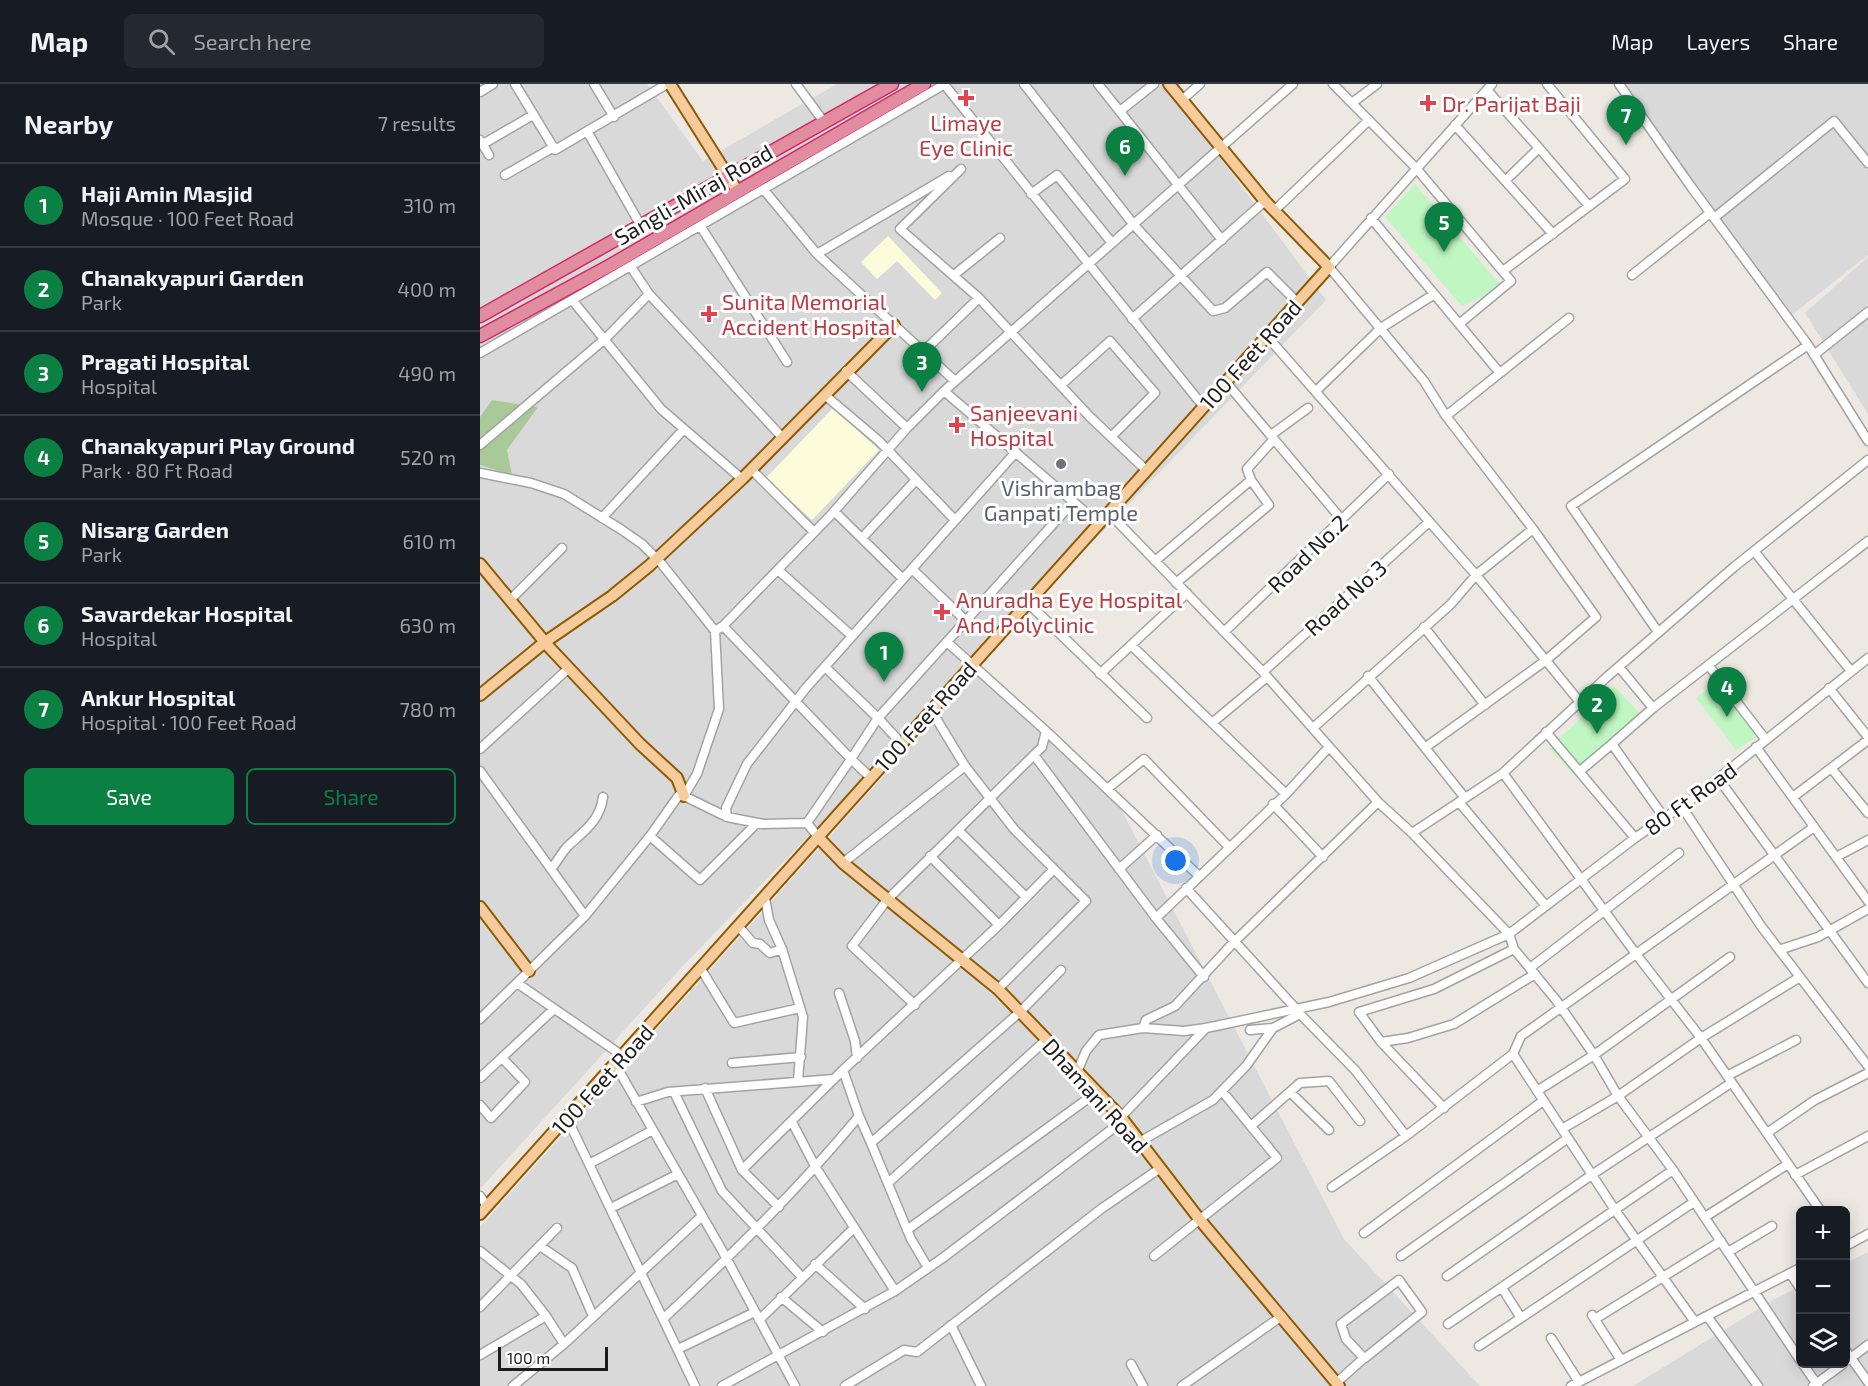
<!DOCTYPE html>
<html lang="en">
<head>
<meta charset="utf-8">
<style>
  :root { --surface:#171b24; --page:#242831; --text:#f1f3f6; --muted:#9ea1a6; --line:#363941; --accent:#0b8043 }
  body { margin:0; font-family:"Exo 2",sans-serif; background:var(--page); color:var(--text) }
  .controls { position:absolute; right:18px; bottom:18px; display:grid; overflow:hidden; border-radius:9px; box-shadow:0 3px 15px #0003 }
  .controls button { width:54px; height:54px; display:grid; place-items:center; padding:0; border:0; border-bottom:2px solid var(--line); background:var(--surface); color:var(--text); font:30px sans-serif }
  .scale { position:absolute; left:18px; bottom:15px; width:110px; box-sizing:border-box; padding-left:6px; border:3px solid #1c1c1c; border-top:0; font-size:16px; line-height:21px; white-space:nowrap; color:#1c1c1c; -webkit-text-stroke:4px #fff; paint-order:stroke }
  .you { position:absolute; left:696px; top:777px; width:21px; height:21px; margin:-15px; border:4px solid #fff; border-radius:50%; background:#1a73e8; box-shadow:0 0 0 9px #1a73e833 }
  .badge { display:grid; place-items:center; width:39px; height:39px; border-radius:50%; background:var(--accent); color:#fff; font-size:20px; font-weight:700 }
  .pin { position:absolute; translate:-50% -50px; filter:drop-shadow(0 2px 3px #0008) }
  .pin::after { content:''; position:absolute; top:32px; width:21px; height:18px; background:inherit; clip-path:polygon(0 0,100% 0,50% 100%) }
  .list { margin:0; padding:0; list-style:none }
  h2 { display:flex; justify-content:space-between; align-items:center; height:78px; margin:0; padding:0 24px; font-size:26px }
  h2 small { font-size:20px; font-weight:400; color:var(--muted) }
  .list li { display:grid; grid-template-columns:39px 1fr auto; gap:18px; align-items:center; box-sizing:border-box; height:84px; padding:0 24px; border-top:2px solid var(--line) }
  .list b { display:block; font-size:22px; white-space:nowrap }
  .list p { margin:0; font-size:20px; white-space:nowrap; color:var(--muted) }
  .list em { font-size:20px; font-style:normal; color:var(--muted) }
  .actions { display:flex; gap:12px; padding:18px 24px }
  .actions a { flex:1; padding:14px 0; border:2px solid var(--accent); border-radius:9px; text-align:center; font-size:21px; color:var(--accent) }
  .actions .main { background:var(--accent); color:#fff }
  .icon { flex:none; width:33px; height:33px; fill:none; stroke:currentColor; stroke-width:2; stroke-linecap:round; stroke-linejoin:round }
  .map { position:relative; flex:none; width:1388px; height:1302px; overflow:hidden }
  header { display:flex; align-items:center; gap:36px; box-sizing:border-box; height:84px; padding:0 30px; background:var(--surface); border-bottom:2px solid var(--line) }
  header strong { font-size:28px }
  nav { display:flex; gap:33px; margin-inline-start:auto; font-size:21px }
  .search { width:420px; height:54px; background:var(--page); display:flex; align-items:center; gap:15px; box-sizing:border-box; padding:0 21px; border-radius:9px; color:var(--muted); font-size:22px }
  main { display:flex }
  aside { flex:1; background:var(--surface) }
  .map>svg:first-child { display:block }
</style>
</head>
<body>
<header>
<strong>Map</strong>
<div class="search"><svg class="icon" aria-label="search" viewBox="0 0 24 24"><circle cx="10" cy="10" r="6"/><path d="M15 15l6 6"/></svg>Search here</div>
<nav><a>Map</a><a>Layers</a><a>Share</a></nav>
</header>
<main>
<aside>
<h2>Nearby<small>7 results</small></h2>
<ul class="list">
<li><span class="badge">1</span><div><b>Haji Amin Masjid</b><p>Mosque · 100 Feet Road</p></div><em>310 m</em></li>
<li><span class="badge">2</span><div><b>Chanakyapuri Garden</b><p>Park</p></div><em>400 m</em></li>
<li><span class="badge">3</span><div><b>Pragati Hospital</b><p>Hospital</p></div><em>490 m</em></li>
<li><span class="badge">4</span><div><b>Chanakyapuri Play Ground</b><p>Park · 80 Ft Road</p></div><em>520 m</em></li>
<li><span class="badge">5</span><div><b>Nisarg Garden</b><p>Park</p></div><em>610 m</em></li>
<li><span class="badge">6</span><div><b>Savardekar Hospital</b><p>Hospital</p></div><em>630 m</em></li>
<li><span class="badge">7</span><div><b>Ankur Hospital</b><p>Hospital · 100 Feet Road</p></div><em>780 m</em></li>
</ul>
<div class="actions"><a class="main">Save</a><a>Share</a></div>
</aside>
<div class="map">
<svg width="1388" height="1302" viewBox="0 0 1388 1302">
  <rect width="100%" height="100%" fill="#ede9e2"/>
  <path fill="#dad9d9" d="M0,0H167L223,77L357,0H685L846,216L200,885L0,1105Z
    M1137,0H1388V171L1308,234Z
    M1388,173V330L1325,229Z
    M503,585L626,696L864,1155L1000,1302H0V1143L463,626Z
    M1388,1168V1302H1153L1293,1216L1320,1202V1280H1366V1179Z"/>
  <path fill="#fdfcda" d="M408,152L462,209L455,216L417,177L397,195L381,178Z
    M353,324L399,366L332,436L286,394Z"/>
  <path fill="#a9ca98" d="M12,316L58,323L27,366L32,391L0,381V333Z"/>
  <path fill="#bff6c1" d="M935,100L1022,203L982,222L905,133Z
    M1235,599L1278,652L1256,666L1216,614Z
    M1135,603L1165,635L1098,695L1069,664Z"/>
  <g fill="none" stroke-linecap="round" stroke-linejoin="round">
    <defs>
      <path id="minor" d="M35,0L75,66L187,0
        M114,0L134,33
        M316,0L344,38
        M464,0L723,322
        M544,0L654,141L733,227L745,224L787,188L817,218
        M618,0L742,156
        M853,0L936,84L1031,197L979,240
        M1139,0L1212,104L1328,261L1388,357
        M1007,6L1059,64L1026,96
        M0,8L13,0
        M702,16L720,0
        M872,19L897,0
        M640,27L674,0
        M975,41L1073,150
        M107,47L161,142
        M0,56L9,71
        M3,60L53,31
        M1059,64L1109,122
        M481,85L420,145L499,214L610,333L666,386
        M25,91L74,63
        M284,106L337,170L469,92
        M551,110L577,91L632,159
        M795,126L889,36
        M891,134L1019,288
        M1234,134L1354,37L1388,79
        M221,143L307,278
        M337,170L475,297
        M151,183L169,210L301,352
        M1023,187L1145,95L1067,0
        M474,191L520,154
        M1152,191L1230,129
        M93,217L181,325L262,395
        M652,235L785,117
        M786,251L996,491L1099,617
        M443,268L499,214
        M0,269L465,0
        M1334,271L1388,228
        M366,287L427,344
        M745,297L862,436
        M581,301L630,257L675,309L631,353
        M464,307L618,439
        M836,307L901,244L953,211
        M346,312L399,357L475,436
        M966,332L1089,234
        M791,351L828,324
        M0,361L126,254L169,210
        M271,385L334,448
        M0,389L51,399L84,410L142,446L162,460L181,479L235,547L239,625L217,690L204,712L199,711L170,752L105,832L0,935
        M354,427L423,495
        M628,428L783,588L898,718L932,749L1029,850L1034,865L1076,916L1114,971L1138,1012L1193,1086L1320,1276
        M122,434L204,345
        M382,454L436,396
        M1274,467L1371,587
        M675,477L771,396L767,385L794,355
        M432,485L486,537
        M298,486L372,552
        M696,499L789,421L771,396
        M30,516L82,464
        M547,518L667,634
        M243,542L371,675L327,739
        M944,543L1005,621
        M235,547L243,542L350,432L427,344L464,307L813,0
        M744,548L909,390
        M1178,548L1091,422L1328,261
        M651,561L806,710
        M1229,582L1286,656
        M345,583L398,634L593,418
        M1139,583L1173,624
        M783,588L948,439
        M620,590L707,509
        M888,592L985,714
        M1349,604L1388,653
        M732,639L787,593
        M833,644L971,520L996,491L1053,445
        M566,647L718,791
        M1066,648L1155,754
        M946,663L1065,577L1116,533L1053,445L966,332L944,297L849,183L1012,0
        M1276,663L1388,817
        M0,665L89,584
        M554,671L676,834L724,893
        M485,682L534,745L606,817L518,905
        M1351,684L1388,729
        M0,687L105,832
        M1100,687L1132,660
        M1023,689L1156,870L1221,954L1340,1126
        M390,693L371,675L398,634L421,659
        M1238,694L1388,899
        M627,705L664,675L749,763
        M204,712L247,733L283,740L327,739
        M1313,713L1388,656
        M979,718L1066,822
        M793,720L843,773
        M1202,723L1281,842L1388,982
        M247,733L246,724L267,680L326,604L536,368
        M1185,735L1132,660L1173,624L1388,457
        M327,739L339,754
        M478,746L546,813
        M932,749L1023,689L1128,592L1254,483L1388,376
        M170,752L220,796L277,739
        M450,772L519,841
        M1356,773L1388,756
        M363,779L485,682L451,626
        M71,785C77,778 82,768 88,762C104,747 120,737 123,713
        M639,785L677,751
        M706,804L817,926
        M285,814L289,836L302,865
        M676,834L806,710L849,663
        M259,843L273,859L280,860L290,869L302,865L323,933L318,997
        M1299,866L1338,853L1388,825
        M1050,884L1199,769
        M221,885L254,939L320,924
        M37,899L143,972
        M359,909L375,957L377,974
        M435,921L372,862L407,816L562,663L566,647L467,558
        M663,944L666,936L695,922L754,858L898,718
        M770,946L793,944
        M901,958L879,928L954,905L1034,865
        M252,979L321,973
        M135,980L243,1168L315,1302
        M363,986L379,1032
        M597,988L606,967L619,951L663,944L704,947L726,944L849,918L929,894L1029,850L1155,754L1215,713L1388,574
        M1247,992L1316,956
        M0,994L74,925
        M225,1004L262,1086L299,1123
        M1057,1007L1114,971L1250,873
        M194,1008L242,1107L321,1192
        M810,1008L849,1046
        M156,1018L188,1008L354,995
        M0,1021L11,1034L45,998L22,974
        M964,1024L901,958L928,954L974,940L1055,890
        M641,1033L726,944
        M87,1034L215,1302
        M312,1038L336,1084L415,1207
        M771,1042L820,999L849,997L880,1037
        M1082,1045L1138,1012L1221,954L1320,893
        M1287,1049L1335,1016L1388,989
        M661,1057L733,1016L766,982L793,944L820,930L875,986L926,1052
        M391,1059L431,1155L448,1184
        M109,1080L173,1046
        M262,1086L363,986L519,841L574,785
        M1315,1091L1388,1052
        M408,1099L566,956
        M852,1103L926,1052L1033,970
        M0,1112L7,1122
        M131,1124L198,1090
        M1225,1133L1308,1080
        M427,1146L617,1008
        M884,1149L1063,1017
        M60,1162L92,1184L113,1232
        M1366,1162L1388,1150
        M0,1167L41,1200L66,1232
        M1248,1168L1292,1142
        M674,1172L797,1074L742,1007
        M921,1172L1088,1054
        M335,1180L385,1225
        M1310,1189L1320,1204
        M967,1192L1113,1090L1251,999
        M1022,1204L1041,1234
        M301,1213L343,1248
        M0,1223L77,1144
        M1112,1231L1141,1276
        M1227,1232L1278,1302
        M184,1234C253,1170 319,1105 379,1032L391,1059L540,928L581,886
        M1115,1235L1241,1157
        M279,1236L373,1145
        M1215,1238L1135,1126L1033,970L1041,952L1334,743
        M968,1240L1193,1086
        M471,1241L501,1302
        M1071,1254L1099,1298
        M84,1260L222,1132
        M999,1262L1214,1118
        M198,1265L275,1228
        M1366,1267L1388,1298
        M0,1271L66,1232L84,1260L33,1302
        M1368,1276L1388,1261
        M651,1280L663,1302
        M1323,1280L1338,1302
        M856,1299L884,1274L866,1255L861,1240L919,1196L942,1228L885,1274
        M242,1302L415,1207L464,1173L644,1036
        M365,1302L424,1266L437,1268L621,1125L679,1085
        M702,1302L802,1232
        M1091,1302L1320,1184
        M1333,1302L1363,1280"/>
      <path id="major" d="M190,0L258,108
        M0,480L69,563L160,660L197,694L204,712
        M0,611L65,558L132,512L169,482L262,395L414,241
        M339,754L363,779L518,905L641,1033L720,1136L859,1302
        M0,823L49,887
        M0,1130L849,183L785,117L689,0"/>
      <path id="highway" d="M0,232L412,0
        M0,252L131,181L444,0"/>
    </defs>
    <use href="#minor" stroke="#a3a3a3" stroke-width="11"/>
    <use href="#major" stroke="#8d5b06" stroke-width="14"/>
    <use href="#highway" stroke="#ce2b69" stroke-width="15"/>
    <use href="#minor" stroke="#fff" stroke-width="8"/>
    <use href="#major" stroke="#f7cc9c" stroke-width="10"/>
    <use href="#highway" stroke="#e28c9f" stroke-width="12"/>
  </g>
  <g fill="#e0444e" stroke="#fff" stroke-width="2">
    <path d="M483 5h6v6h6v6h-6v6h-6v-6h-6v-6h6z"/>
    <path d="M945 10h6v6h6v6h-6v6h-6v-6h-6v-6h6z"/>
    <path d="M226 221h6v6h6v6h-6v6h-6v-6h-6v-6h6z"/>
    <path d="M474 332h6v6h6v6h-6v6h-6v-6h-6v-6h6z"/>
    <path d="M459 519h6v6h6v6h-6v6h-6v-6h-6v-6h6z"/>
  </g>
  <circle fill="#6b7280" stroke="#fff" stroke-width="2" cx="581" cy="380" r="6"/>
  <g text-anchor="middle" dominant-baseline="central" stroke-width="6" stroke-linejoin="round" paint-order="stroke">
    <g font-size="22" fill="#be3a42" stroke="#fff" text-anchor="start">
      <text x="962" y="19">Dr. Parijat Baji</text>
      <text x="486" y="38" text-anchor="middle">Limaye<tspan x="486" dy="25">Eye Clinic</tspan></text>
      <text x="242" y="217">Sunita Memorial<tspan x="242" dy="25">Accident Hospital</tspan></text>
      <text x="490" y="328">Sanjeevani<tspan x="490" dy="25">Hospital</tspan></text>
      <text x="476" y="515">Anuradha Eye Hospital<tspan x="476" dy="25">And Polyclinic</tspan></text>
    </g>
    <g font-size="22" fill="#1c1c1c" stroke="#fff">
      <text transform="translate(213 110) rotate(-30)">Sangli-Miraj Road</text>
      <text transform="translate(770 270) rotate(-48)">100 Feet Road</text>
      <text transform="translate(827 469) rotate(-44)">Road No.2</text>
      <text transform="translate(865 513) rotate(-42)">Road No.3</text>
      <text transform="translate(445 632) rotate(-48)">100 Feet Road</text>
      <text transform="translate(1210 714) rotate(-36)">80 Ft Road</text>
      <text transform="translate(122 995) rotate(-48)">100 Feet Road</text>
      <text transform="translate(616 1011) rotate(48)">Dhamani Road</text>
    </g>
    <g font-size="22" fill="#5b616d" stroke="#fff">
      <text x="581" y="403">Vishrambag<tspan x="581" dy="25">Ganpati Temple</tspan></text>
    </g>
  </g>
</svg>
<div class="controls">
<button>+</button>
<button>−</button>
<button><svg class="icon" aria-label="layers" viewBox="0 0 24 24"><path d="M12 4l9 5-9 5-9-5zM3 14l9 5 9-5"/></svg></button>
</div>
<div class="scale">100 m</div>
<div class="you"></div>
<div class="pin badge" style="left:404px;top:598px">1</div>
<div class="pin badge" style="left:1117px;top:650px">2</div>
<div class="pin badge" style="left:442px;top:308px">3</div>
<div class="pin badge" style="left:1247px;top:633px">4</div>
<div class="pin badge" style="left:964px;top:168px">5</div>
<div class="pin badge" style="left:645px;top:92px">6</div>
<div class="pin badge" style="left:1146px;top:61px">7</div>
</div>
</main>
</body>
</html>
